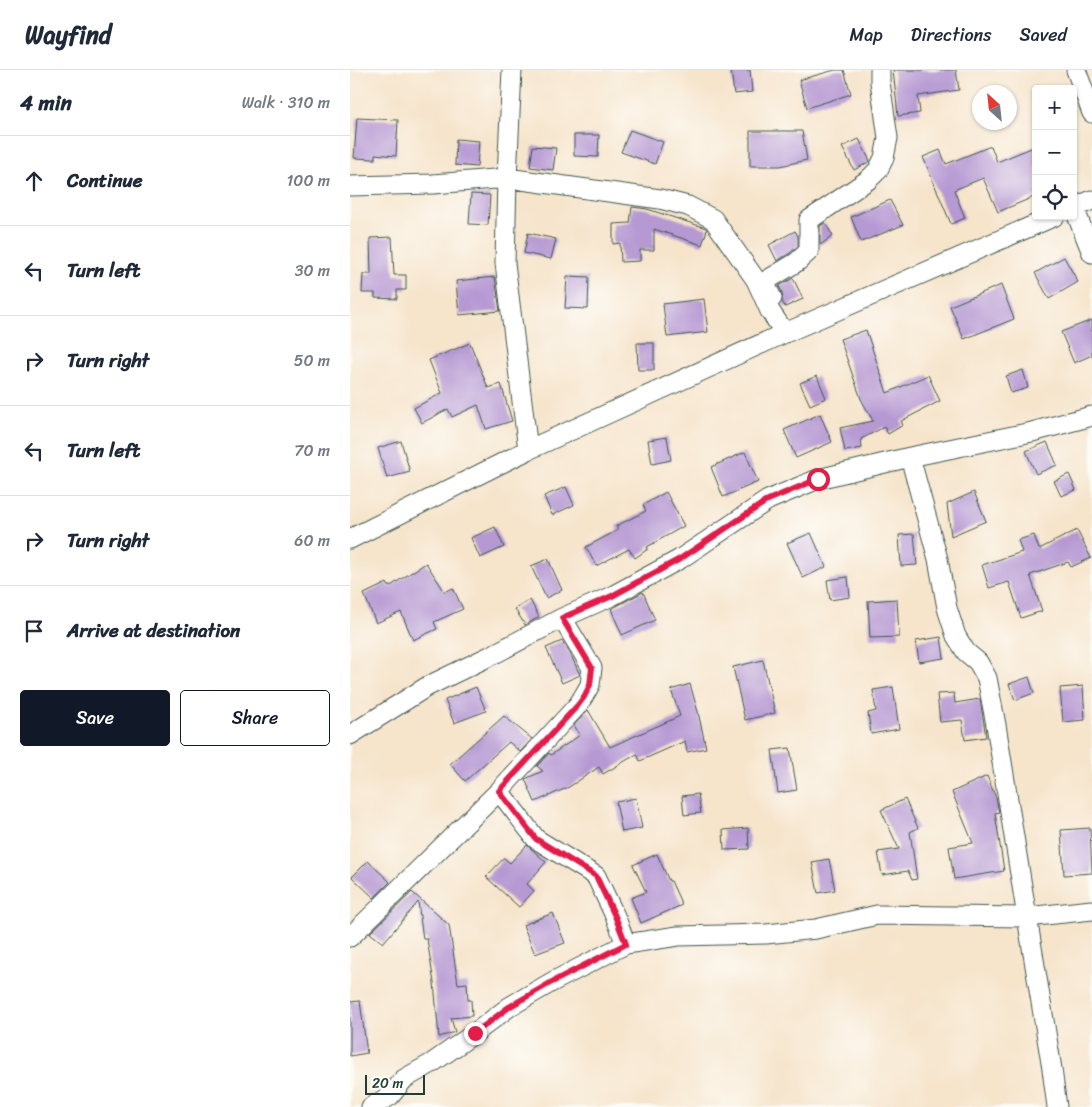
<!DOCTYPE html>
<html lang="en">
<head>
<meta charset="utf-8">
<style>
  :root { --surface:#fff; --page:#f2f2f3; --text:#1f2937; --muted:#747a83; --line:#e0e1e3; --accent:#111827 }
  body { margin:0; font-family:Sriracha,sans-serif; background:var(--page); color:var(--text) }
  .controls { position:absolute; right:15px; top:15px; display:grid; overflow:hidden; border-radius:5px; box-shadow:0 1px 4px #0004 }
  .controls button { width:45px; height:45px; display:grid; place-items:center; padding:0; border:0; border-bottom:1px solid var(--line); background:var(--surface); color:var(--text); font:25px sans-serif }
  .compass { position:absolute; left:622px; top:15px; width:45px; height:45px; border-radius:50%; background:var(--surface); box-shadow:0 1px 4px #0004; rotate:333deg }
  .scale { position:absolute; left:15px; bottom:12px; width:60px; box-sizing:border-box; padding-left:5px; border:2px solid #1f3d34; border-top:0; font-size:14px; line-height:18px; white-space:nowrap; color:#1f3d34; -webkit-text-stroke:4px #fdfcf7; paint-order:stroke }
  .stop { position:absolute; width:15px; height:15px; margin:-11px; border:4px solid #e11d48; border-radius:50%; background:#fff }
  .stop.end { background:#e11d48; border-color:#fff; box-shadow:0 1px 5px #0008 }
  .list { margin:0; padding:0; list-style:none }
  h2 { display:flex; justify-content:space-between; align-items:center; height:65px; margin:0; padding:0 20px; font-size:21px }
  h2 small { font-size:16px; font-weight:400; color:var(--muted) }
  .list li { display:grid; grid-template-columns:32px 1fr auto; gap:15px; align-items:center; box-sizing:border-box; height:90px; padding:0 20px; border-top:1px solid var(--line) }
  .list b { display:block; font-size:19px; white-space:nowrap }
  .list em { font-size:16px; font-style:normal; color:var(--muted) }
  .actions { display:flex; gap:10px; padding:15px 20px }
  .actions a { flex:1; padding:11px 0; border:1px solid var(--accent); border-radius:5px; text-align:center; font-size:18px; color:var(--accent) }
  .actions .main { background:var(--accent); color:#fff }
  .icon { flex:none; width:28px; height:28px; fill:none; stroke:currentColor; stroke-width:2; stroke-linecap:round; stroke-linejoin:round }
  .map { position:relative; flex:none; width:742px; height:1037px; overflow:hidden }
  header { display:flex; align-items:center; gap:30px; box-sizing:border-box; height:70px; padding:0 25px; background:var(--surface); border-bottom:1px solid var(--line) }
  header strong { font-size:24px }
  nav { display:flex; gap:28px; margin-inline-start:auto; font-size:18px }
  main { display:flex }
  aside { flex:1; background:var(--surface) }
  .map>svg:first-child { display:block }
</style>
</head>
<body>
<header>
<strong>Wayfind</strong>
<nav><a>Map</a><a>Directions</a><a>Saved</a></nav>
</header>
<main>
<aside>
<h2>4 min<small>Walk · 310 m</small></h2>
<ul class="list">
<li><svg class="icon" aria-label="ahead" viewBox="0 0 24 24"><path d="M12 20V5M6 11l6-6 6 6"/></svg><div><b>Continue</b></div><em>100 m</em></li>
<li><svg class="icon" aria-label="left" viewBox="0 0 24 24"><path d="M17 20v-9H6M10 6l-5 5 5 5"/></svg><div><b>Turn left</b></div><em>30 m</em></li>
<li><svg class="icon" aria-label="right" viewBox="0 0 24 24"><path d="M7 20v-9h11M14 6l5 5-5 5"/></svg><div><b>Turn right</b></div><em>50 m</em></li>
<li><svg class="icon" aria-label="left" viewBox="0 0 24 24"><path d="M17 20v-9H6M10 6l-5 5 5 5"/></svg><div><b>Turn left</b></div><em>70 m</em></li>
<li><svg class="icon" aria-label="right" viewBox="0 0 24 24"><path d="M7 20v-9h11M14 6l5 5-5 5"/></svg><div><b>Turn right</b></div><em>60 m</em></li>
<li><svg class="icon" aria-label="arrive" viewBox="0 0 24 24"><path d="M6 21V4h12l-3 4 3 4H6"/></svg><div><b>Arrive at destination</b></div></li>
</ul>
<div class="actions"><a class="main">Save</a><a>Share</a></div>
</aside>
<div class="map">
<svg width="742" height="1037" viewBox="0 0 742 1037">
  <rect width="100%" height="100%" fill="#fdfcf7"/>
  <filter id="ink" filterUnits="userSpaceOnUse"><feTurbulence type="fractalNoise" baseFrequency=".02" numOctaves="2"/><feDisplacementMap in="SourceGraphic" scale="10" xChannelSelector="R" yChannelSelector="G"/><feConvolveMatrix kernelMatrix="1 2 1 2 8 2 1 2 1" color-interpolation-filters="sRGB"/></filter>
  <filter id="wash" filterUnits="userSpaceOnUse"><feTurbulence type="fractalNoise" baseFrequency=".0096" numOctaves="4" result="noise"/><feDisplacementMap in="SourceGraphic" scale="20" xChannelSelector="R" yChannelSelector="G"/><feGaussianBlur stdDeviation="1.12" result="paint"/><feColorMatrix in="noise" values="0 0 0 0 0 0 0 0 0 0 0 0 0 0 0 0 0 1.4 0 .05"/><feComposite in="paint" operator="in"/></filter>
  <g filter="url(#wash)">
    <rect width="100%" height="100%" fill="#f6e4cb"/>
    <g id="blocks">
      <path fill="#b699d3" d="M381,0H400L402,22L384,24Z
        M485,0H494L501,24L457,38L449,10Z
        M543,0H606L609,20L568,26L570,43L548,46Z
        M7,48L48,50L46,86L25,84V89L4,88Z
        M280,60L313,72L305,94L271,82Z
        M400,61H452L457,90L430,96H400Z
        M224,65H249L248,87L224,86Z
        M106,69L129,71L127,97L105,95Z
        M509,69L520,91L519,92L504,100L492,77Z
        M183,76L206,78L203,100L180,97Z
        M641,76L647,92L686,76V126L648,142L633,108L604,120L615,148L601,154L573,87L590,80L596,94Z
        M121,124L140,125L138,155L119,154Z
        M540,130L553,155L511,172L501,147Z
        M282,137L297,139L356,158L357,160L352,175L304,159V180H290V191L271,192L270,173L263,174V154L280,153Z
        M475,153L483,166L470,175V156Z
        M445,161L448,166V176L440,183L427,191L419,175Z
        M178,163L206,169L201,189L174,183Z
        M42,167L44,205H56V220H47V229L25,228V223H12L13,204H21L20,168Z
        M714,187L728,212L699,229L685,203Z
        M217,206L239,207L238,239L215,238Z
        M145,207L150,241L109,245L106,211Z
        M443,208L453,229L435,237L432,231V223L429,216Z
        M651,215L664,249L614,269L600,236Z
        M354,229L358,262L317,267L313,234Z
        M742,250V285L724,293L711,262Z
        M516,260L537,323L578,305L590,331L551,351L553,355L538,364L534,357L511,369L512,378L495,381L490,358L523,351L511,329L490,269Z
        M120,273L138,318L151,314L162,351L136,359L128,335L102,347L98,339L72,353L64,338L92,323L79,290Z
        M287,273H304V300H288Z
        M673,300L678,318L661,323L656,306Z
        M467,306L476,328L460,335L450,313Z
        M470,344L482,372L446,388L434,360Z
        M317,367L321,390L302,394L298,370Z
        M51,371L60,402L37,408L28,378Z
        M697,372L707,395L686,404L676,381Z
        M395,382L408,412L373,427L361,397Z
        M719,404L726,420L711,426L704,411Z
        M216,417L224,435L202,445L194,426Z
        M316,422L334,456L297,477L298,479L285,488L279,479L246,496L236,477L268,460L266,456L296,441L293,435Z
        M624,422L636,451L601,466L597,434Z
        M145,457L154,477L130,488L121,468Z
        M727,460L741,488L721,497L718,492L680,505L692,541L671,548L659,512L639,518L632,495L672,482L668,470L684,465L689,479Z
        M461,463L476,497L453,508L437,473Z
        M564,464L567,495L551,496L549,465Z
        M198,489L212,520L196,528L181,496Z
        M76,493L95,522L103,518L113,539L84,552L87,559L63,570L51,542L26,553L14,524L37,513L39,517Z
        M498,507L500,527L480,530L477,510Z
        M293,522L305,550L272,565L261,539Z
        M547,529L549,567L520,568L518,531Z
        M180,530L189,547L175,555L165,539Z
        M591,567L594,588L569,592L566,571Z
        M212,571L220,583L230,605L212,613L196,578Z
        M413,590L425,643L395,650L383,597Z
        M679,607L684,623L665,630L659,614Z
        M340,614L348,642L356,678L337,682L335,671L290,691L287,684L253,704L249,697L219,717L185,732L175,709L193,701L187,696L199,683L201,685L230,665L224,655L238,640L260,677L330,646L321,620Z
        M733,616L735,650L713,652L710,618Z
        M126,617L136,641L104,653L95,630Z
        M543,617L549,659L521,664L518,643L526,641L523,620Z
        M604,623L605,633L630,629L636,667L615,670L612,650L590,652L587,624Z
        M154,646L182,669L170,682L159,672L115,711L100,694Z
        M440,678L447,720L428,723L422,680Z
        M637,706L646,728L649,742L645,743L654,801L604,809L599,777L623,773L602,722Z
        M348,724L351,743L334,745L332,726Z
        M286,728L292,758L272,762L266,732Z
        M555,729L568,758L560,762L567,809L562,810L558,801L532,805L528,782L549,779L531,740Z
        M398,758L399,779L374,780L373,760Z
        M740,758L742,803L714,805L711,760Z
        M177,775L196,792L177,814L184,821L169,837L136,807L154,788L160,793Z
        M307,784L319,811H321L332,835L291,853L281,828L296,822L283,795Z
        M479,789L485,820L468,823L462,792Z
        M18,791L40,812L24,828L2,807Z
        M62,822L99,855L108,914L117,913L118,930H121L122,946L101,948L105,962L89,967L84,913L77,869H73L68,832L33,873L20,863Z
        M203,843L215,873L185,884L173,855Z
        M10,931L17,983L0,986V932Z"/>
    </g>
  </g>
  <g filter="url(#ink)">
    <use href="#blocks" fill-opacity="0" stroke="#3f564b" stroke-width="1"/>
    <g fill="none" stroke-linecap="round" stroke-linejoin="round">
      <defs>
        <path id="minor" d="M162,0L157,108L155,193L178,380
          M726,0L742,43
          M0,116L83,114L157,108L310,129L338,136L363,149L406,210L420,241L435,263
          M723,138L742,130
          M724,138L742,183
          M422,228L414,212L447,192L459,181V150L518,110L528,100L534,88L538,68L530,12V0
          M560,387L588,489L597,538L606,566L616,582L628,592L637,608L646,655L677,847L702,999L707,1037
          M0,469L178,380L435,263L705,146
          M0,665L78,616L146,583L212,548L262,526L330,489L418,430L468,409L560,387L682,362L742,346
          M149,721L186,769L246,806L265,846L276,874
          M0,867L149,721L228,635L233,627L240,615L242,598L212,548
          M21,1037L40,1026L54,1009L82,993L125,963L159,937L202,912L276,874L328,866L416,864L466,859L527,845L677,847L742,840"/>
      </defs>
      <use href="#minor" stroke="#3f564b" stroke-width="21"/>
      <use href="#minor" stroke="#fff" stroke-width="19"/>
    </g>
  </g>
  <g fill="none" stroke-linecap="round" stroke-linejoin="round" filter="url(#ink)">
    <path stroke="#e11d48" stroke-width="6" d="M125,963L159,937L202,912L276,874L265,846L246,806L186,769L149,721L228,635L234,627L240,615L242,598L212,548L262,526L330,489L418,430L468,409"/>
  </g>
</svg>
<div class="controls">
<button>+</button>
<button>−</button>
<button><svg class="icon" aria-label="locate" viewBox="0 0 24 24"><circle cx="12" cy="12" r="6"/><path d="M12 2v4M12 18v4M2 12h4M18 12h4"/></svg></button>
</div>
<svg class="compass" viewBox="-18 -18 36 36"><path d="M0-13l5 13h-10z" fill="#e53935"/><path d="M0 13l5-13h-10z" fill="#747a83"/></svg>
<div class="scale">20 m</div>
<div class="stop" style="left:468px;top:409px"></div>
<div class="stop end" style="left:125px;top:963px"></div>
</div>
</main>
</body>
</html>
